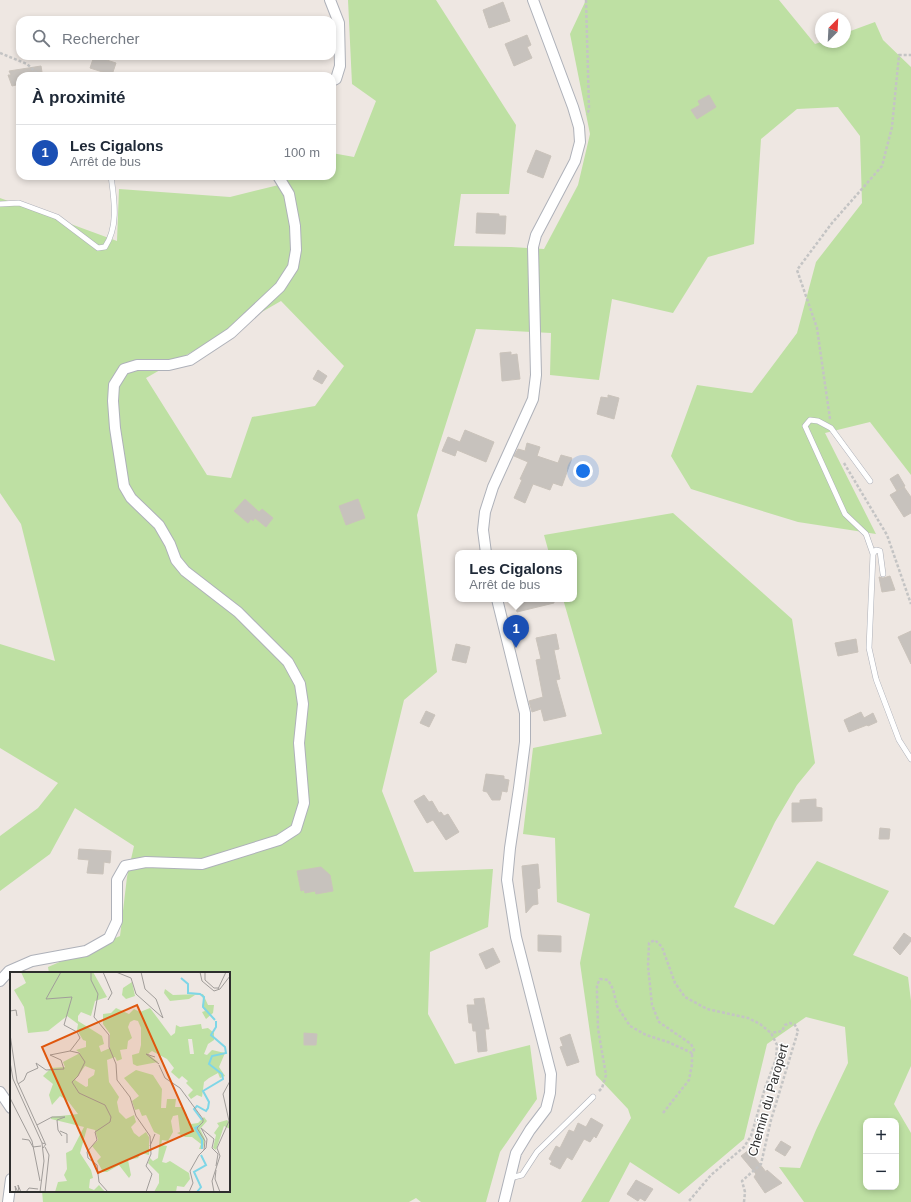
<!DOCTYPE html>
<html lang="fr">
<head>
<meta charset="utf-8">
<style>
  :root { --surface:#fff; --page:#f6f6f7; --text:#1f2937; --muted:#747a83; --line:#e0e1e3; --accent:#507eed }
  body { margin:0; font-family:Helvetica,sans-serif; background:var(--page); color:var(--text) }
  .controls { position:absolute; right:12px; bottom:12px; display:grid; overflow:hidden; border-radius:8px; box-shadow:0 2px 6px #0003 }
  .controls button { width:36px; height:36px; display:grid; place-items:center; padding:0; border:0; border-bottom:1px solid var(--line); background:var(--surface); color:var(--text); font:20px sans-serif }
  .compass { position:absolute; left:815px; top:12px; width:36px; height:36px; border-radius:50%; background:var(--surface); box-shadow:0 2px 6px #0003; rotate:24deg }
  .you { position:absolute; left:583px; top:471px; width:14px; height:14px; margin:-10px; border:3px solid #fff; border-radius:50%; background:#1a73e8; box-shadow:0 0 0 6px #1a73e833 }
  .badge { display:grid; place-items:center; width:26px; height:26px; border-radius:50%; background:var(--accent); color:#fff; font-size:13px; font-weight:700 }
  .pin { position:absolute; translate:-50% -33px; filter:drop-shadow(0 1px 2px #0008) }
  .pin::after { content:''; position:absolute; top:21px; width:14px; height:12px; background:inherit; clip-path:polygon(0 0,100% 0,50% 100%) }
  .popup { position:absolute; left:455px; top:550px; width:122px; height:52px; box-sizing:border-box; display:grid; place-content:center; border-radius:8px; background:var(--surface); filter:drop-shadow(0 1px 3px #0005); font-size:13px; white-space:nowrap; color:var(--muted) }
  .popup b { font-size:15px; color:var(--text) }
  .popup::after { content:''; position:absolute; left:50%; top:100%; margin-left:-8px; border:8px solid transparent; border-top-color:var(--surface) }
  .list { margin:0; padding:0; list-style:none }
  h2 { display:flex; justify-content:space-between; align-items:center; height:52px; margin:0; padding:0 16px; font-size:17px }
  h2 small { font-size:13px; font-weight:400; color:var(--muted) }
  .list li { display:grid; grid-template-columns:26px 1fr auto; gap:12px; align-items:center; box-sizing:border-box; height:56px; padding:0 16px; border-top:1px solid var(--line) }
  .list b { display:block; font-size:15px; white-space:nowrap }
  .list p { margin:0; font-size:13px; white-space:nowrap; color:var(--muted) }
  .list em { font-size:13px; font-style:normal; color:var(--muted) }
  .icon { flex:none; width:22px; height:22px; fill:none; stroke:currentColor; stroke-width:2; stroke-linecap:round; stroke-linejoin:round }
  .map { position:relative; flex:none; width:911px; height:1202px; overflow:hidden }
  .search { position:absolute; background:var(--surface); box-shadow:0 2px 6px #0003; left:16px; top:16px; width:320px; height:44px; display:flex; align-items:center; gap:10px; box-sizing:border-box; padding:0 14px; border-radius:12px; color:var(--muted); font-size:15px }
  .panel { position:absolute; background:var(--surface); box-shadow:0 2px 6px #0003; left:16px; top:72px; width:320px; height:108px; border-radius:12px }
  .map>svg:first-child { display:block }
</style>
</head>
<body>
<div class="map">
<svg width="911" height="1202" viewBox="0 0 911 1202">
  <rect width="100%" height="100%" fill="#eee7e2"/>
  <path fill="#bee0a3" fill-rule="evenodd" d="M348,0H436L516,125L509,194H461L454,246L511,247L544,249L578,185L590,134L570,34L586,0H779L815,44L821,42H845V33L875,22L883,40L911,67V475L870,422L825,433L876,534L798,522L691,489L671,456L697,385L752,393L797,333L816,262L862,203L860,136L838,107L797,109L761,139L754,244L708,257L673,313L612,299L599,380L550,375L551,333L476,329L417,515L437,672L404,700L382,791L414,872L493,869L488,927L430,952L428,1014L455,1064L530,1045L537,1099L500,1152L486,1202H421L416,1198L409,1202H43L42,1191H229V973H49L48,967L120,936L127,877L134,846L75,808L50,854L0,891V836L38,808L58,783L0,748V644L55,661L21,524L0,493V198L117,241L119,189L230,197L287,183L284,176H332V153L354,157L376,101L352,84ZM281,301L344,366L315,406L252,417L231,478L207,475L146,378Z
    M673,513L792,619L815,763L797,785L775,822L734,907L774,925L817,861L889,891L853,955L908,977L911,1001V1066L894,1104L911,1133V1202H804L779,1167L800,1168L816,1130L848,1063L845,1027L806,1017L767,1044L744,1139L679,1194L630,1162L609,1202H581L631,1118L628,1109L596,1075L580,963L590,914L557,902L555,838L523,834L533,748L602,734L563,599H574V553H549L544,535ZM866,1121H896V1187H866Z"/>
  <path fill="#c7c2bd" stroke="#cac3bb" d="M503,2L510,21L489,28L483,10Z
    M527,35L531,45L527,47L532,58L514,66L505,44Z
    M94,56L116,63L112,75L90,68Z
    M41,66L42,72L29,76H20V84L12,86L8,75H11L9,71Z
    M709,95L716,107L697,119L691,110L700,105L698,101Z
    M536,150L551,156L543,178L527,172Z
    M477,213L499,214V216H506L505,234L476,233Z
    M511,352V355L517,354L520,379L502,381L500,353Z
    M318,370L327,376L322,384L313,379Z
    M608,395L619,398L614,419L597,414L601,397L608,398Z
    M465,430L494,442L486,462L457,450L455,456L442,451L448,437L460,442Z
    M527,443L540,447L537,456L558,463L561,455L572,458L562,486L553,483L550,490L533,484L525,503L514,498L522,480L520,479L528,462L514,456L518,449L525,451Z
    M898,474L905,486L897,491L890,479Z
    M904,487L911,497V513L904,517L890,495Z
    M245,499L259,512L262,509L273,518L266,527L255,518L253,521L251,519L248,523L234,511Z
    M358,499L365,518L346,525L339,506Z
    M890,576L895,590L882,592L879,577L883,578Z
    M514,599H554V603L517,612Z
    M911,631V664L898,637Z
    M556,634L559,649L554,650L560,679L556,680L566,716L544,721L541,709L532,712L529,701L543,697L536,660L541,659L536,638Z
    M856,639L858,652L838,656L835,643Z
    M456,644L470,647L466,663L452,660Z
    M426,711L435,715L429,727L420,723Z
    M861,712L864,718L873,713L877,722L868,726L867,725L849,732L844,720Z
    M486,774L504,776V779L509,780L507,792L502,791L500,800H492L487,792L483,791Z
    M424,795L429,802L432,801L439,813L441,812L444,816L448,814L459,832L446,840L433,820L427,823L414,801Z
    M816,799V807L822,808V821L792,822V803H800V800Z
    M880,828L890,829L889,839H879Z
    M79,849L111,851L110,863L104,862L103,874L87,873L89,860L78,859Z
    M538,864L540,888L537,889L538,904L533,905L526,913L522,866Z
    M321,867L330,875L333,891L316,894L315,891L305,893L304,890L301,891L297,871Z
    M904,933L911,938V941L900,955L893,948Z
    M538,935L561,936V952L538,951Z
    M493,948L500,962L486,969L479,954Z
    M484,998L489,1029H485L487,1051L478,1052L476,1031H473L472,1023H469L467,1005H475L474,999Z
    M304,1033L317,1034L316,1045H304Z
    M570,1034L579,1062L567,1066L560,1047L563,1046L560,1038Z
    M591,1118L603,1125L596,1138L594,1136L590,1142L584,1139L572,1160L567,1157L560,1169L550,1164L552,1161L549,1159L556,1146L560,1148L569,1130L574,1132L578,1123L586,1127Z
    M781,1141L791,1147L785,1156L775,1150Z
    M749,1150L766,1172L767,1170L782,1183L765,1193L754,1177L756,1174L741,1156Z
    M636,1180L653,1189L645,1201L640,1198L638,1201L627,1194Z"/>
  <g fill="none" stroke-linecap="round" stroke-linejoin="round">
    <defs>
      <path id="service" d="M0,204L19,203L57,217L98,248L105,247C119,226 114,199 111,176
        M870,481L831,428L818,421L810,420L805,426L845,514L866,534L873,554L869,648L876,679L899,740L911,759
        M873,554L876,550L880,551L883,574
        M510,1178L522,1175L537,1152L593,1097"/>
      <path id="minor" d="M330,0L339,23L340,66L336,79L332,81
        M486,553L483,530L485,512L493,487L533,399L536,375L533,247L536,235L575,161L580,142L579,127L573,107L533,0
        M497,599L525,713V742L519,788L510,848L507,880L516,937L551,1074L550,1093L546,1109L530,1130L516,1153L504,1202
        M0,981L9,971L32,961L86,951L109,938L117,921V880L125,866L146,862L202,864L279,840L296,829L304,803L299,743L303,704L300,684L288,662L238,612L185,571L176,560L170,544L159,525L131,498L124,486L115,428L113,401L114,385L124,369L137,365H169L190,360L231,333L280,287L293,267L296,250L295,226L289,194L278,176
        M0,1092L11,1108
        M8,1202L11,1179"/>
    </defs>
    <use href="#service" stroke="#aeb1b9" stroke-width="6"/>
    <use href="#minor" stroke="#aeb1b9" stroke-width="12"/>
    <path stroke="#c4c4c4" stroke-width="2.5" stroke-dasharray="3 2" stroke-linecap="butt" d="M586,0L589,109L587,115
      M0,53L27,64L40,76
      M830,419L817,328L797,270L832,223L882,166L892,127L899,55H911
      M844,463L887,535L911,604
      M599,1091L602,1088L606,1075L598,1029L597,993V985L600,979L608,980L613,989L617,1006L630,1026L646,1035L668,1042L692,1053L694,1050L691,1044L659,1022L652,1005L648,966L649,943L655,940L662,947L675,983L685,997L707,1009L748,1018L760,1024L771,1033L777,1045L776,1059L765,1088L751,1136L744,1147L711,1175L689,1201
      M663,1113L689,1080L692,1064V1053
      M744,1202L745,1192L742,1181L761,1164L771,1120L798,1031L795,1025L790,1023L785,1025L782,1031L771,1033"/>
    <use href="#service" stroke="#fff" stroke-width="5"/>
    <use href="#minor" stroke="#fff" stroke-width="10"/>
  </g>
  <g text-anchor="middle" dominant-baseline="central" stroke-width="3" stroke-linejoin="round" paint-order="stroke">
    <g font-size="13" fill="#2e2e2e" stroke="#fff">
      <text transform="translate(768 1100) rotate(-74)">Chemin du Paropert</text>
    </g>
  </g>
  <g transform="translate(10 972)">
    <rect width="220" height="220" fill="#eee7e2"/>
    <path d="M11,0H83L97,25L85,29L81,44L71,40L68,44V49L92,64L94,72L89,74L91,80L100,76V62L93,52V42L101,41L106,36L119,42L124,37L130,40L140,36L161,64L165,61L166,53L170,55L191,52L192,57L198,56L204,61V68L198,72L194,82L197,83L202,78L215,81L209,95L215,104L210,106L208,101L199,106L194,110L192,125L187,123L181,127L178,123L183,118L176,111L178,109L172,104L169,107L161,100L164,96L157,87L142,79L138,82L148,90L127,94L123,92L122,83L129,81L131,73V56L128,49L124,48L120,50L118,55L122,66L118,69L117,77L110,78L112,87L107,89L105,85L97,88L99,110L109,125L107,130L109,140L116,147L124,143L126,150L121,155L124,161L129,165L136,160L139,165V183L131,181L128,186L118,188L121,203L119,206L109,193L97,200H93L87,189L91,185L82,174L88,168L85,158L77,156L70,181L81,198L83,206L80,207L79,216L84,218L89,213L95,220H45L48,210L57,209L54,203L57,197L56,181L62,178L74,155L41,147V145L68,142L58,129L50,124L42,133L39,123L43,112L33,104L41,96L55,95L53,90L70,81L66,78L76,75V69L73,68L67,58L68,52L57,44L38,59L18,61L14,35L4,18L16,11ZM178,67H182L184,82H180ZM75,94L85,98L84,103L78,107V114L76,115L65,108ZM122,10L125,24L116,27L112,23L113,16ZM155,17L163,23L193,22L198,33H204L203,41L196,47L192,40L195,39L192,34L194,28L191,23H185L179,27L160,29L154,21ZM126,98L143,103L152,117L151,136H156L157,127H166L165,135H172L177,143V149L181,152L188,151L194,145L197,149L190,157L195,167L193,177H189L191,172L182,165H175L167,161L170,160L168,143L163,144L161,149L163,160L158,169L152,168L151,173L157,174L152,190L156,191L160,189L179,201L180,207L174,215L167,214L166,220H144L149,211V202L138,191L140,186L143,189L148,186L150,163L144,160L136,143L132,144L129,137L125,138L122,129L129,124L114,106ZM217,148L220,151V157L214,154L206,178L203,176L206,163L204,161L209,154L207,151Z" fill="#bee0a3" fill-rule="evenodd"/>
    <path fill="none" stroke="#7ed6e7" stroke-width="2" d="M171,6L178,12V21L190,22L194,25L193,35L205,48M192,148L184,137L187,134L196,139L198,136L199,130L193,119L213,107L212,102L199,92L202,84L216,81L215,75L201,63L206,55V49M189,154L185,156L192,168V177M187,220L191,215L184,200L196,193L191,183"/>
    <path fill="none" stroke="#a19d9a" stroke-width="1" d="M51,0L36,27L62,25L54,53L67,60L70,66L60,79L69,81L75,90L68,104L62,110L69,121L95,133L101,145L100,150L85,160L87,168L77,180L78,186L87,193L89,210L98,220M81,0V8L88,22L84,45L99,63V75L106,92L107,108L120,125L126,144L140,164L141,182L136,194L142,202L136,220M93,0L102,21L98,28M106,0L121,6L126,22L153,46L146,27L135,17L131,0M190,0L192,9L204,19L210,17L220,4M195,0V8L204,16H209M208,17L216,0M0,39L6,38L7,44M220,41V60M0,62L7,109L35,171M145,85L136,82L149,92M0,90L3,107L32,171L36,172L33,176M26,91L36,98L54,97L51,88L40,83L60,79M149,93L155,106L170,116L193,147V150L187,156L195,169L194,178L190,182M8,112L14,108L17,101L28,96L26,91M0,126L22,169L30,209M220,131V146M27,153L42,145H55L47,148L48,158L52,164M50,159L57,162V171M12,167L19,168L23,175L31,174M140,174L145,162M206,198L205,207L210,220M6,220L5,214L8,220M9,220L8,213L11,220M16,220L19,216L28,217M30,220L34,189L32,171M35,220L39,183L35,175M179,220L183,211L180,199L189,183L196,176L197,167L191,156L204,167L202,176L208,182L206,194M204,220L202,209L210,184L207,176L219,149L213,122L220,109"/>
    <path fill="#df570e" fill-opacity="0.15" stroke="#df570e" stroke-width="2" d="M127,33L183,159L88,201L32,75Z"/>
    <rect width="220" height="220" fill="none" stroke="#2e2e2e" stroke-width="2"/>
  </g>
</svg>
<div class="controls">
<button>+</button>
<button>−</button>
</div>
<svg class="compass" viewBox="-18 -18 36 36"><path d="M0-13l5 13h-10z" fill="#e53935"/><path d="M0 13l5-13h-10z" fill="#747a83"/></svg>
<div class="you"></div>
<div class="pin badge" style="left:516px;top:648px;background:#1a4fb4">1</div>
<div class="popup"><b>Les Cigalons</b>Arrêt de bus</div>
<div class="search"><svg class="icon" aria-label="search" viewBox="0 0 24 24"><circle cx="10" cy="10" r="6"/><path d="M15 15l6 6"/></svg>Rechercher</div>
<section class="panel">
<h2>À proximité<small></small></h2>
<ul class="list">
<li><span class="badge" style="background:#1a4fb4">1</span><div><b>Les Cigalons</b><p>Arrêt de bus</p></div><em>100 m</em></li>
</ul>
</section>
</div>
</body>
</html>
